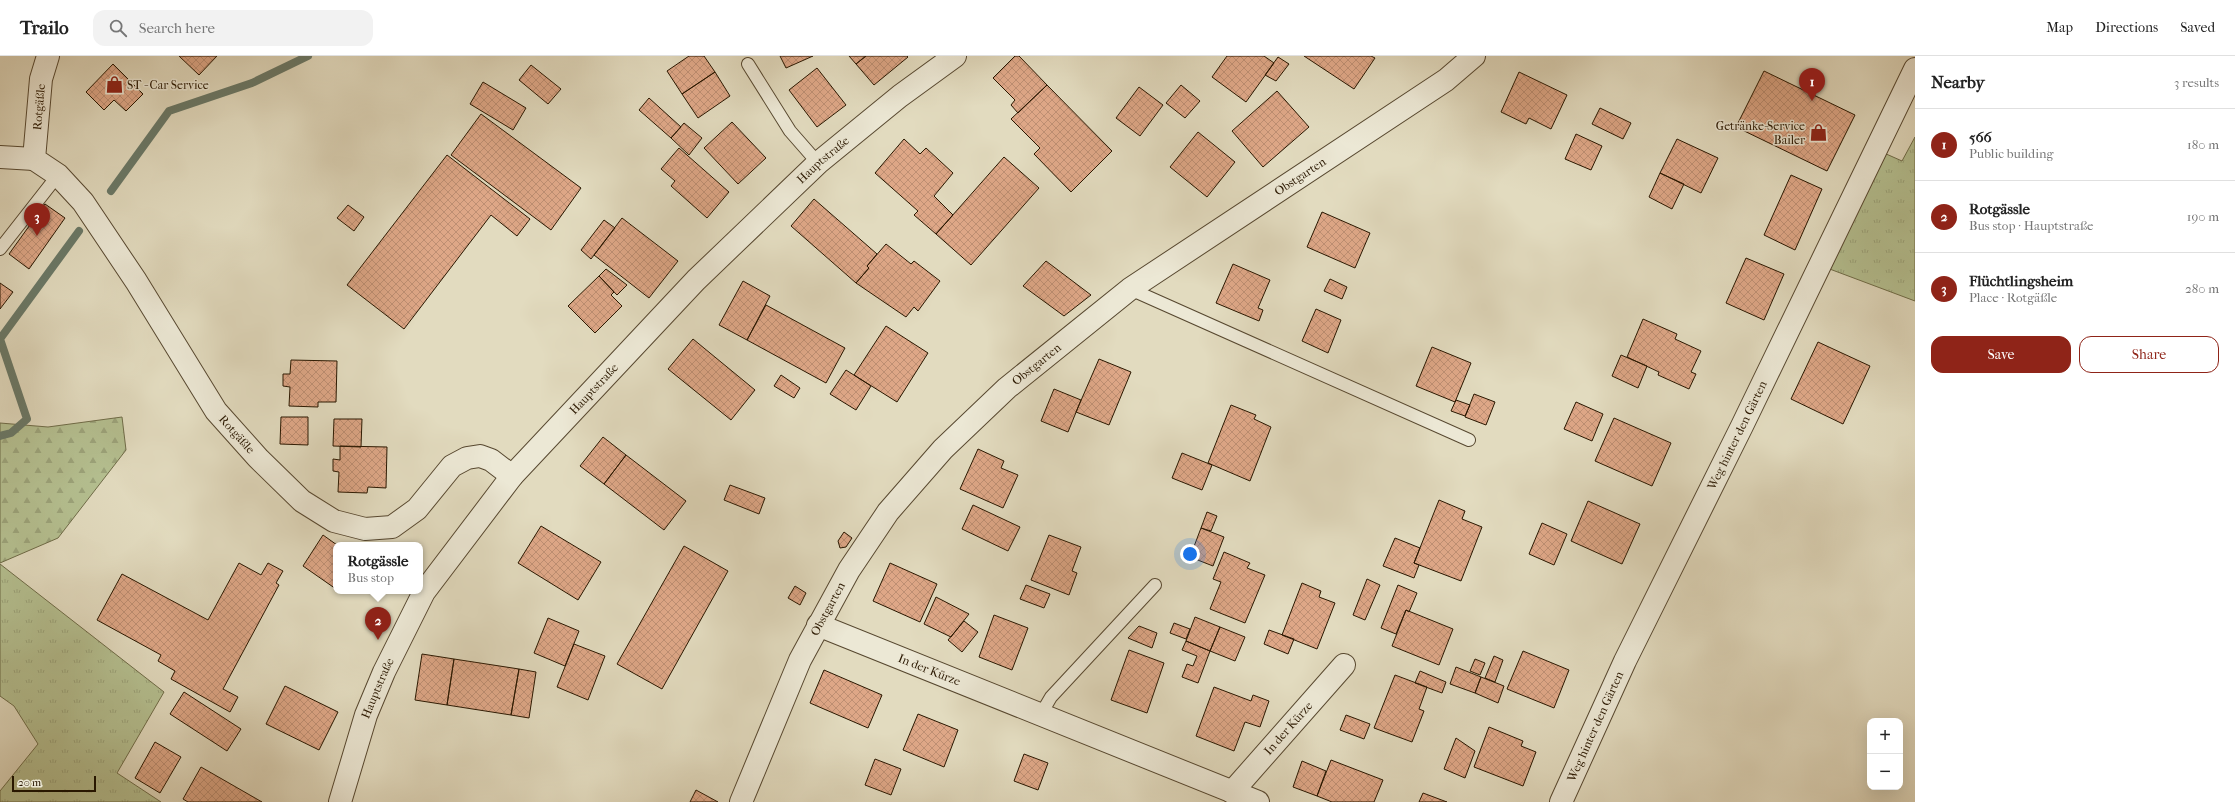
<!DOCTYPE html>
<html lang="en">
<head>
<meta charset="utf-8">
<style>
  :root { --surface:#fff; --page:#f2f2f2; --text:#222; --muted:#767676; --line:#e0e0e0; --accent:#8f2418 }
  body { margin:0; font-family:"IM FELL French Canon",serif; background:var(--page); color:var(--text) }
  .controls { position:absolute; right:12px; bottom:12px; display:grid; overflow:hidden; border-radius:8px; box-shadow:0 4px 16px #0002 }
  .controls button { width:36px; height:36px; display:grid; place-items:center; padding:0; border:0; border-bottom:1px solid var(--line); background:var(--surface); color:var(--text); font:20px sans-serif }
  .scale { position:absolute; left:12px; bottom:10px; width:84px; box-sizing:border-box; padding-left:4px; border:2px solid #291700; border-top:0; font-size:11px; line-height:14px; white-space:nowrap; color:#291700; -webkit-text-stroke:3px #ece8d5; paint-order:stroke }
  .you { position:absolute; left:1190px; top:498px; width:14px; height:14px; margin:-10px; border:3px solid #fff; border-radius:50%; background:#1a73e8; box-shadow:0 0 0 6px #1a73e833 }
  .badge { display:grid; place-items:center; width:26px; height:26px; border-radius:50%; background:var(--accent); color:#fff; font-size:13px; font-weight:700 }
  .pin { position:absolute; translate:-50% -33px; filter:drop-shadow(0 1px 2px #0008) }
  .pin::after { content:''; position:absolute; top:21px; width:14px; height:12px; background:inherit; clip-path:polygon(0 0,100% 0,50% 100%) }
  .popup { position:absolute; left:333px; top:486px; width:90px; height:52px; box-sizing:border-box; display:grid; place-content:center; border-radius:8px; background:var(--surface); filter:drop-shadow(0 1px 3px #0005); font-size:13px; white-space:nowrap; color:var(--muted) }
  .popup b { font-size:15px; color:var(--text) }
  .popup::after { content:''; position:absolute; left:50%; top:100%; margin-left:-8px; border:8px solid transparent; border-top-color:var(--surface) }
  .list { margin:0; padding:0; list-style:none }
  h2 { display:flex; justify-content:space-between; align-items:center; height:52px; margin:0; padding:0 16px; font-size:17px }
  h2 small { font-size:13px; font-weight:400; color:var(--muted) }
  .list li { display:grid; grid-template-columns:26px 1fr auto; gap:12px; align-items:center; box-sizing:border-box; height:72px; padding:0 16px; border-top:1px solid var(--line) }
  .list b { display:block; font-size:15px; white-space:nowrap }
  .list p { margin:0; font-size:13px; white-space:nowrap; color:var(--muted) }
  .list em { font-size:13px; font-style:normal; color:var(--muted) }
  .actions { display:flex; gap:8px; padding:12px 16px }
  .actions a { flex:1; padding:9px 0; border:1px solid var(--accent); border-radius:12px; text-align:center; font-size:14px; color:var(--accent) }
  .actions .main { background:var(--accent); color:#fff }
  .icon { flex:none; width:22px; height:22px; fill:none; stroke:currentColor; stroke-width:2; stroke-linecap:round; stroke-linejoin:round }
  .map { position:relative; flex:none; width:1915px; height:746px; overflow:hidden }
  header { display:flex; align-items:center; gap:24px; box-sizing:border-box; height:56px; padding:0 20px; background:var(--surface); border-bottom:1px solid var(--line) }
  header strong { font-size:19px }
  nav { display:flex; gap:22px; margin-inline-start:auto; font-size:14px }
  .search { width:280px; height:36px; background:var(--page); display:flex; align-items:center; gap:10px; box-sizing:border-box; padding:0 14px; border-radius:12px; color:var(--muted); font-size:15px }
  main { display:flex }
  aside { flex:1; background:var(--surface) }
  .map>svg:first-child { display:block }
</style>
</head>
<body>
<header>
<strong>Trailo</strong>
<div class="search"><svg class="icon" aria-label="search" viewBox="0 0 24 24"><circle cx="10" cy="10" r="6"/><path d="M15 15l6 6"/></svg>Search here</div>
<nav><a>Map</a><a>Directions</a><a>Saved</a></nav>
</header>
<main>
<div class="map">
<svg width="1915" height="746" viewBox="0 0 1915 746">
  <defs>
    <pattern id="grass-tufts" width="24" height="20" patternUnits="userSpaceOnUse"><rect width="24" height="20" fill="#b5c091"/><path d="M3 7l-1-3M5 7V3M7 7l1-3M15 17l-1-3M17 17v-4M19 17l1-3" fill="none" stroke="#9ca47b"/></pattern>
    <pattern id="forest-firs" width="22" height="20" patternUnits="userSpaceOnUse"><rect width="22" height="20" fill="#b5c091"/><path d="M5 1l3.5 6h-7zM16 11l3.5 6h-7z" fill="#9ca47b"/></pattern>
    <pattern id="building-cross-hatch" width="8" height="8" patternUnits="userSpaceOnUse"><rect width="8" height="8" fill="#dea787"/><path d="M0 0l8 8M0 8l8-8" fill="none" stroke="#be8f73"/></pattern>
  </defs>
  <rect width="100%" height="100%" fill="#e2dbbf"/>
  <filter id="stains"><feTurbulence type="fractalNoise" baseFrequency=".005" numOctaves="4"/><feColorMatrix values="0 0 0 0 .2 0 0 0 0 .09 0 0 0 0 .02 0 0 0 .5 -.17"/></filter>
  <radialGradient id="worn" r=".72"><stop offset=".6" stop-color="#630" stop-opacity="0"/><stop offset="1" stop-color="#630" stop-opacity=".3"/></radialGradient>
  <path fill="url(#grass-tufts)" stroke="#6f6c48" d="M1915,81V245L1827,212L1884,97L1902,105Z
    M0,508L164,636L117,717L161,746H0V735L38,688L14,650L0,640Z"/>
  <path fill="url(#forest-firs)" stroke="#6f6c48" d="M122,361L126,394L58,482L0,507V367L48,371Z"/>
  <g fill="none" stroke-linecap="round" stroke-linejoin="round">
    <path stroke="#6a7968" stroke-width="8" d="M111,135L169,55L252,27L308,0
      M0,380L11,377L27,363L0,283L79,175"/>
  </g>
  <path fill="url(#building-cross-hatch)" stroke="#291700" d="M179,0H217L199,19Z
    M689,0H704L715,16L682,38L667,15Z
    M780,0H813L786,12Z
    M849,0H866L856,8Z
    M866,0H907L908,1L874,29L856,8Z
    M1015,0H1019L1047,29L1018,57L1011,49L1015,44L993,22Z
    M1227,0H1264L1274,7L1246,46L1212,21Z
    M1304,0H1371L1375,2L1354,33Z
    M1278,1L1289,8L1276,25L1265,19Z
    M113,8L143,38L126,55L114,44L104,54L86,36Z
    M531,9L561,33L548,48L519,24Z
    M817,12L846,49L817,71L789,34Z
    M1764,15L1855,59L1827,115L1736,71Z
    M715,16L730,40L698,62L682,38Z
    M1519,16L1567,39L1551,73L1529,62L1526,68L1501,56Z
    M483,26L526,52L513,74L470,48Z
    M1047,29L1112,95L1071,136L1034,98L1040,92L1011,63Z
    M1181,29L1200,45L1185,62L1166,47Z
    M1139,31L1163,49L1140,80L1116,62Z
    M1277,35L1309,71L1263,111L1232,75Z
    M649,42L681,71L671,82L639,54Z
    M1600,52L1631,67L1623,83L1592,68Z
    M481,58L581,132L551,174L451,99Z
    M732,66L766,102L738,128L704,92Z
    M684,67L702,82L689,99L671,82Z
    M1198,76L1235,106L1207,141L1170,111Z
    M1576,78L1602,90L1591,114L1565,103Z
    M904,83L920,98L926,92L953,117L934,140L953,159L936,178L914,159L918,155L875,117Z
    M1677,83L1718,102L1701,137L1660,117Z
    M679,92L729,136L707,162L671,130L675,125L661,113Z
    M447,99L530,163L517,180L491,159L404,273L347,229Z
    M1004,101L1039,132L971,209L936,178Z
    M1660,117L1684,128L1672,153L1649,141Z
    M1791,119L1822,133L1795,194L1764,179Z
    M814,143L877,198L867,210L869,212L856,227L791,170Z
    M45,148L65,162L29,213L9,198Z
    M348,149L364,161L354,175L337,162Z
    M1322,156L1370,177L1355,212L1307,191Z
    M622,162L678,205L649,242L594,199Z
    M604,164L615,172L591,203L581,194Z
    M886,188L911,208L914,205L940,225L918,255L914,251L906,261L856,227L869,212L867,210Z
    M1746,202L1784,218L1764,264L1726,247Z
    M1046,205L1091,239L1064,260L1023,230Z
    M1233,208L1270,224L1258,252L1263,254L1259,265L1216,247Z
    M606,213L627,229L617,239L599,220Z
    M599,220L614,236L611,239L622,250L595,277L568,250Z
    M1330,223L1347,231L1342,243L1324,235Z
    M743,225L770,240L747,284L719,269Z
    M0,227L13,236L0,253Z
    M766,249L845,292L826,327L747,284Z
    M1316,253L1341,264L1328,297L1302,285Z
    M1643,263L1677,278L1675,283L1701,295L1691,316L1696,318L1689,333L1658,319L1659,316L1627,301Z
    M886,270L928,297L897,346L854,319Z
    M693,283L755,334L731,364L668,313Z
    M1818,286L1870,310L1843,368L1791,343Z
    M1432,291L1471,307L1455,346L1416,330Z
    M1621,299L1647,310L1638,332L1612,320Z
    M1099,303L1131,316L1109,369L1076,356Z
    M291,304L337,305L336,346H318V351L289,350L290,331L283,330V318H290Z
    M846,314L871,330L856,354L830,338Z
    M781,319L800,332L794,342L774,330Z
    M1054,333L1081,344L1068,376L1041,365Z
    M1474,338L1495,346L1486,369L1465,361Z
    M1456,344L1470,349L1465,360L1451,355Z
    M1576,346L1603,358L1592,385L1564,373Z
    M1231,349L1256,359L1254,363L1271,371L1250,425L1208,407Z
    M281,361H308V389L280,388Z
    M1614,362L1671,387L1652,430L1595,405Z
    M334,363H362L361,391L333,390Z
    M603,381L626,399L604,428L580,410Z
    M340,390L387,391L386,432L368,431L367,437L338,436L339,416L333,415V403L340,404Z
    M978,393L1004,405L1001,412L1018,419L1003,452L960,433Z
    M1182,397L1212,409L1202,434L1172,422Z
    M626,399L686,445L664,474L604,428Z
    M730,429L765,442L759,458L724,444Z
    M1439,444L1465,455L1462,463L1482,471L1461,525L1414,507Z
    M1588,445L1640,468L1622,508L1571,485Z
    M973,449L1020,471L1008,495L962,473Z
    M1207,456L1217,460L1211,475L1201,472Z
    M1542,467L1567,478L1554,509L1529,498Z
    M541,470L601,506L578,544L518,507Z
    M1201,472L1224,481L1213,510L1190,501Z
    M844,476L852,482L846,491L840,492L838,485Z
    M323,479L337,489L336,533L303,510Z
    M1049,479L1081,491L1072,515L1077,517L1069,539L1031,524Z
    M1395,482L1420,492L1414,507L1419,509L1414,522L1383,510Z
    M684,490L728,515L662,633L617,608Z
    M1224,496L1250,507L1247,512L1265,519L1245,567L1210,553L1221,526L1213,523Z
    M239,507L261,519L268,507L283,515L276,527L279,529L223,633L238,641L230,656L171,623L175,615L158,605L161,599L97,564L122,518L208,564Z
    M890,507L937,528L920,566L873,545Z
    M1367,523L1380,529L1365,564L1353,559Z
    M1302,527L1321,535L1319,541L1335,547L1317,593L1282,579Z
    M1026,529L1050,538L1044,552L1020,543Z
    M1398,529L1417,537L1409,556L1406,554L1396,578L1381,572Z
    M795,530L806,537L800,549L788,542Z
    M936,541L969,558L951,581L924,568Z
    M1406,554L1453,573L1439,609L1392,590Z
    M994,559L1028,572L1012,614L979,601Z
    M1195,561L1220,571L1210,595L1186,585Z
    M548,562L579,575L565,610L534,597Z
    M964,565L978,576L962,596L948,584Z
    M1174,567L1190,573L1186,583L1170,577Z
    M1139,570L1157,577L1152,592L1128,582Z
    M1220,571L1245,581L1235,605L1210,595Z
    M1269,574L1294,583L1288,598L1264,588Z
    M1186,585L1210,595L1198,627L1182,621L1187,608L1193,610L1197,600L1182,594Z
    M574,588L605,600L588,644L557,631Z
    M1129,594L1164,607L1147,657L1111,644Z
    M1523,595L1569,614L1554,652L1507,633Z
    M422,598L454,603L447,649L415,644Z
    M1494,600L1503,604L1495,626L1485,622Z
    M454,603L519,613L511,659L447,649Z
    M1475,603L1485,607L1480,619L1470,615Z
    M1456,611L1481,621L1475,637L1450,628Z
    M519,613L536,616L529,662L511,659Z
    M824,614L882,639L868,672L810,647Z
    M1420,615L1446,626L1442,637L1415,627Z
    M1395,619L1427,631L1419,653L1424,655L1412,686L1374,672Z
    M1481,621L1504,630L1498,647L1475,637Z
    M285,630L338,656L319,694L266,668Z
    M1214,631L1251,645L1253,639L1269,645L1260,671L1245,666L1234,695L1196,680Z
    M184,636L241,673L227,695L170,658Z
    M918,658L958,674L944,711L903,694Z
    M1346,659L1370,668L1364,683L1340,674Z
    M1489,671L1523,685L1521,690L1536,696L1523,730L1474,711Z
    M1456,682L1475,695L1465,722L1444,713Z
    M155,686L181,701L160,737L135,722Z
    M1024,698L1048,707L1038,734L1014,725Z
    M875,703L901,713L891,739L865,729Z
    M1331,704L1383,724L1374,746H1332L1317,740Z
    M1302,705L1326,715L1317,740L1293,731Z
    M201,711L262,746H188L183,743Z
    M696,734L718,746H690Z
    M1423,737L1447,746H1419Z"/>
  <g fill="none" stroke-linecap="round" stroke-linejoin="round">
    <defs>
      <path id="service" d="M748,8L790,75L818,107
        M0,193L58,119
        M1130,233L1469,384
        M1041,658L1051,641L1155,529"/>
      <g id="minor">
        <path id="s1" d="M48,0L41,23L34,103L58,119L83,146L136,225L216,355L258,402L302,445L334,465L365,473L392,471L417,453L452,410L467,402L480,400L491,404L512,420"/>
        <path d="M0,101L34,103"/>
        <path id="s2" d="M818,569L1258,746"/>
        <path id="s3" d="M1232,736L1344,609"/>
        <path id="s4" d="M741,746L800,604L849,514L888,456L943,393L1007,332L1130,233L1446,24L1474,0"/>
        <path id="s5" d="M1561,746L1625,605L1742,370L1915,13"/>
      </g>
      <g id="tertiary">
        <path id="s6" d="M340,746L366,659L384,616L424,536L512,420L696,224L818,107L900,40L955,0"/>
      </g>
    </defs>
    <use href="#service" stroke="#574830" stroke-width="14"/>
    <use href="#minor" stroke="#574830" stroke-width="24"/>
    <use href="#tertiary" stroke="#574830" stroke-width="24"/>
    <use href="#service" stroke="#ece8d5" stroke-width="12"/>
    <use href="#minor" stroke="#ece8d5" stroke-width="22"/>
    <use href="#tertiary" stroke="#ece8d5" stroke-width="22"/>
  </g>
  <defs>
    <symbol id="shop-bare" viewBox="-9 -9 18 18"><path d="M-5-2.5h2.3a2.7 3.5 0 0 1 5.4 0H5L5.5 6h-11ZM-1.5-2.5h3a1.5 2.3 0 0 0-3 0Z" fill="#8f2418" stroke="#ece8d5" stroke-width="2.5" paint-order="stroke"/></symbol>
  </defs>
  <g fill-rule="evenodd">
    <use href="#shop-bare" x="102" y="16" width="25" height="25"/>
    <use href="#shop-bare" x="1806" y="64" width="25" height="25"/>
  </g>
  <g text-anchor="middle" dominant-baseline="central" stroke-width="3" stroke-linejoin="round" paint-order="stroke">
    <g font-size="12" fill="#291700" stroke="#ece8d5" text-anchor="start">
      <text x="127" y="29">ST - Car Service</text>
      <text x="1805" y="70" text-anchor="end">Getränke-Service<tspan x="1805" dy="14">Bailer</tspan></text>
    </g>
    <g font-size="12" fill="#291700" stroke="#ece8d5">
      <text transform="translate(39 51) rotate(-85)">Rotgäßle</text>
      <text stroke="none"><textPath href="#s6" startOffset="816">Hauptstraße</textPath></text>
      <text stroke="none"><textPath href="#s4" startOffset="860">Obstgarten</textPath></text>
      <text stroke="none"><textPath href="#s4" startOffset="536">Obstgarten</textPath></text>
      <text stroke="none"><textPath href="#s6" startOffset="492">Hauptstraße</textPath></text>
      <text stroke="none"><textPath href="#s1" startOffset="449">Rotgäßle</textPath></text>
      <text stroke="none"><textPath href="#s5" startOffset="407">Weg hinter den Gärten</textPath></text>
      <text stroke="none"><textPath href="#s4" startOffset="212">Obstgarten</textPath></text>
      <text stroke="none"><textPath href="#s2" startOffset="120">In der Kürze</textPath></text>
      <text stroke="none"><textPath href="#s6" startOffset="120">Hauptstraße</textPath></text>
      <text stroke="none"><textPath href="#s5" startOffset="83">Weg hinter den Gärten</textPath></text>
      <text stroke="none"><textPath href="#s3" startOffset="85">In der Kürze</textPath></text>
    </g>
  </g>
  <rect width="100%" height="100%" filter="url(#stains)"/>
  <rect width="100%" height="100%" fill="url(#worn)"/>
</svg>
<div class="controls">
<button>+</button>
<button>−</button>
</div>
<div class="scale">20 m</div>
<div class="you"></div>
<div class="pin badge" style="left:1812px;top:45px">1</div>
<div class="pin badge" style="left:378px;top:584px">2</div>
<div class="popup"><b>Rotgässle</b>Bus stop</div>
<div class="pin badge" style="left:37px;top:180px">3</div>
</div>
<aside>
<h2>Nearby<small>3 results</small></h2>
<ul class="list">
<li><span class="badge">1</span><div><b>566</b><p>Public building</p></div><em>180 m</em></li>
<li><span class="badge">2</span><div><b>Rotgässle</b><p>Bus stop · Hauptstraße</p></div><em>190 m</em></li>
<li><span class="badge">3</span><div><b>Flüchtlingsheim</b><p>Place · Rotgäßle</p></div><em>280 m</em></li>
</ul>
<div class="actions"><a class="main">Save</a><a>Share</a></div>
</aside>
</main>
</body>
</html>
